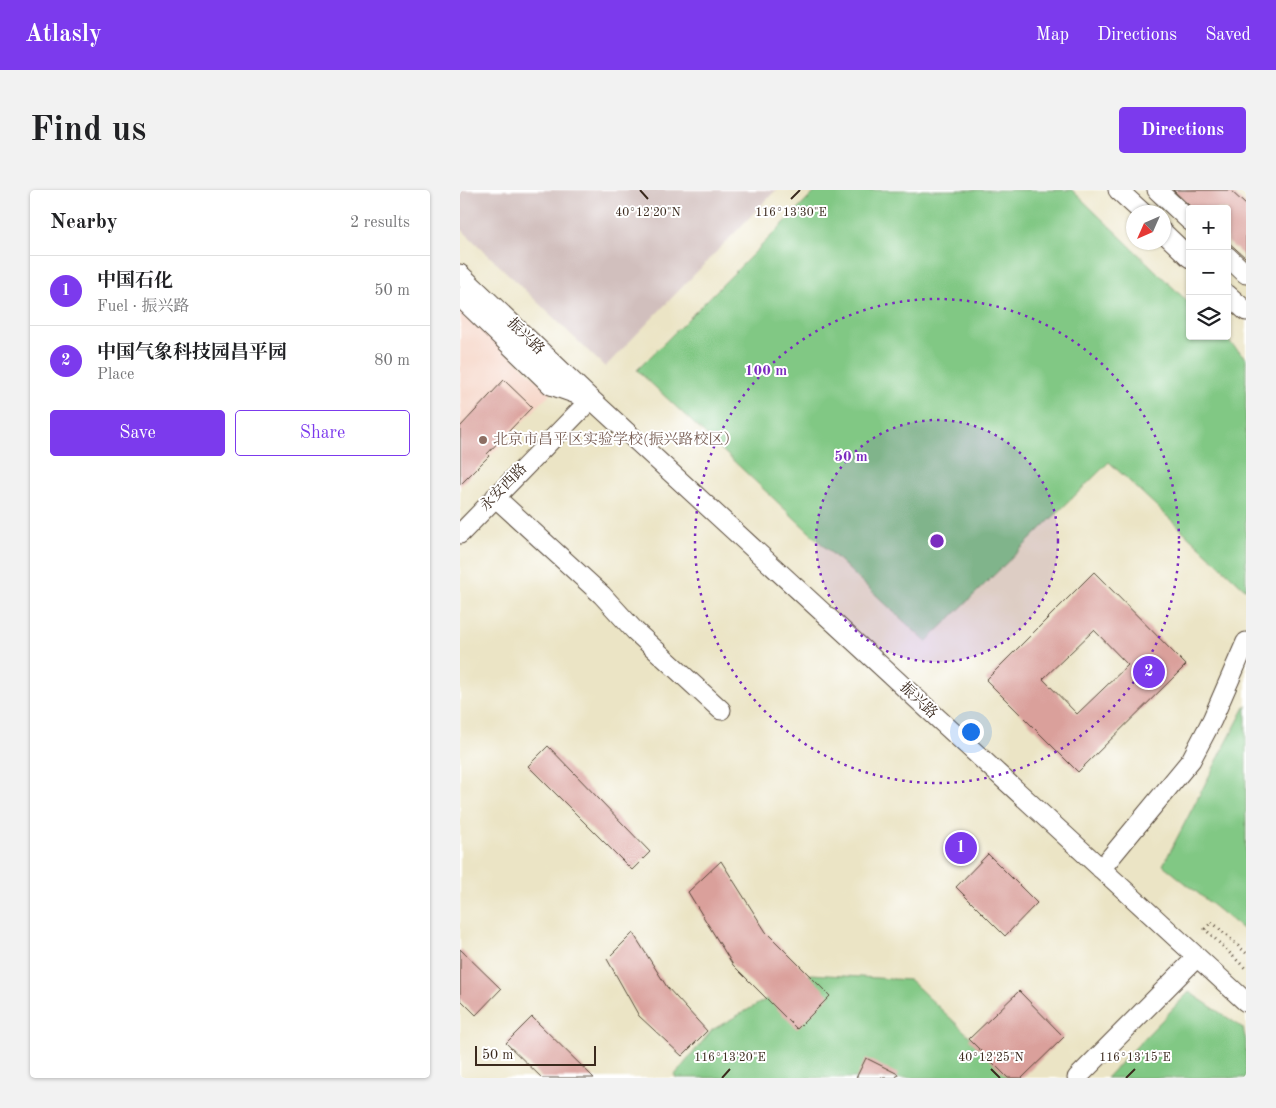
<!DOCTYPE html>
<html lang="en">
<head>
<meta charset="utf-8">
<style>
  :root { --surface:#fff; --page:#f2f2f2; --text:#202124; --muted:#757577; --line:#e0e0e0; --accent:#7c3aed }
  body { margin:0; font-family:"Old Standard TT","Noto Serif SC",serif; background:var(--page); color:var(--text) }
  .controls { position:absolute; right:15px; top:15px; display:grid; overflow:hidden; border-radius:5px; box-shadow:0 1px 4px #0004 }
  .controls button { width:45px; height:45px; display:grid; place-items:center; padding:0; border:0; border-bottom:1px solid var(--line); background:var(--surface); color:var(--text); font:25px sans-serif }
  .compass { position:absolute; left:666px; top:15px; width:45px; height:45px; border-radius:50%; background:var(--surface); box-shadow:0 1px 4px #0004; rotate:225deg }
  .scale { position:absolute; left:15px; bottom:12px; width:121px; box-sizing:border-box; padding-left:5px; border:2px solid #3b2a1e; border-top:0; font-size:14px; line-height:18px; white-space:nowrap; color:#3b2a1e; -webkit-text-stroke:4px #fff; paint-order:stroke }
  .you { position:absolute; left:510px; top:541px; width:18px; height:18px; margin:-12px; border:4px solid #fff; border-radius:50%; background:#1a73e8; box-shadow:0 0 0 8px #1a73e833 }
  .badge { display:grid; place-items:center; width:32px; height:32px; border-radius:50%; background:var(--accent); color:#fff; font-size:16px; font-weight:700 }
  .pin { position:absolute; translate:-50% -50%; border:2px solid #fff; box-shadow:0 1px 5px #0006 }
  .list { margin:0; padding:0; list-style:none }
  h2 { display:flex; justify-content:space-between; align-items:center; height:65px; margin:0; padding:0 20px; font-size:21px }
  h2 small { font-size:16px; font-weight:400; color:var(--muted) }
  .list li { display:grid; grid-template-columns:32px 1fr auto; gap:15px; align-items:center; box-sizing:border-box; height:70px; padding:0 20px; border-top:1px solid var(--line) }
  .list b { display:block; font-size:19px; white-space:nowrap }
  .list p { margin:0; font-size:16px; white-space:nowrap; color:var(--muted) }
  .list em { font-size:16px; font-style:normal; color:var(--muted) }
  .actions { display:flex; gap:10px; padding:15px 20px }
  .actions a { flex:1; padding:11px 0; border:1px solid var(--accent); border-radius:5px; text-align:center; font-size:18px; color:var(--accent) }
  .actions .main { background:var(--accent); color:#fff }
  .icon { flex:none; width:28px; height:28px; fill:none; stroke:currentColor; stroke-width:2; stroke-linecap:round; stroke-linejoin:round }
  .map { position:relative; flex:none; width:786px; height:888px; overflow:hidden; border-radius:5px }
  header { display:flex; align-items:center; gap:30px; box-sizing:border-box; height:70px; padding:0 25px; background:var(--accent); color:#fff }
  header strong { font-size:24px }
  nav { display:flex; gap:28px; margin-inline-start:auto; font-size:18px }
  .intro { display:flex; align-items:center; justify-content:space-between; box-sizing:border-box; height:120px; padding:0 30px }
  h1 { margin:0; font-size:35px }
  .button { padding:12px 22px; border-radius:5px; background:var(--accent); color:#fff; font-size:18px; font-weight:700 }
  main { display:flex; gap:30px; padding:0 30px }
  aside { flex:1; background:var(--surface); border-radius:5px; box-shadow:0 1px 4px #0004 }
  .map>svg:first-child { display:block }
</style>
</head>
<body>
<header>
<strong>Atlasly</strong>
<nav><a>Map</a><a>Directions</a><a>Saved</a></nav>
</header>
<div class="intro"><h1>Find us</h1><a class="button">Directions</a></div>
<main>
<aside>
<h2>Nearby<small>2 results</small></h2>
<ul class="list">
<li><span class="badge">1</span><div><b>中国石化</b><p>Fuel · 振兴路</p></div><em>50 m</em></li>
<li><span class="badge">2</span><div><b>中国气象科技园昌平园</b><p>Place</p></div><em>80 m</em></li>
</ul>
<div class="actions"><a class="main">Save</a><a>Share</a></div>
</aside>
<div class="map">
<svg width="786" height="888" viewBox="0 0 786 888">
  <rect width="100%" height="100%" fill="#fff"/>
  <filter id="ink" filterUnits="userSpaceOnUse"><feTurbulence type="fractalNoise" baseFrequency=".02" numOctaves="2"/><feDisplacementMap in="SourceGraphic" scale="10" xChannelSelector="R" yChannelSelector="G"/><feConvolveMatrix kernelMatrix="1 2 1 2 8 2 1 2 1" color-interpolation-filters="sRGB"/></filter>
  <filter id="wash" filterUnits="userSpaceOnUse"><feTurbulence type="fractalNoise" baseFrequency=".0096" numOctaves="4" result="noise"/><feDisplacementMap in="SourceGraphic" scale="20" xChannelSelector="R" yChannelSelector="G"/><feGaussianBlur stdDeviation="1.12" result="paint"/><feColorMatrix in="noise" values="0 0 0 0 0 0 0 0 0 0 0 0 0 0 0 0 0 1.4 0 .05"/><feComposite in="paint" operator="in"/></filter>
  <g filter="url(#wash)">
    <rect width="100%" height="100%" fill="#ebe4c5"/>
    <path fill="#f5d2c2" d="M0,118L91,203L0,297Z"/>
    <path fill="#d1bfbd" d="M0,0H316L145,177L0,38Z"/>
    <path fill="#81c884" stroke="#5e7951" d="M357,0H612L730,114V146H763L786,168V400L649,272L466,452L177,180Z
      M786,515V742L703,675Z
      M351,784L450,790L554,888H216L214,886L252,840Z
      M729,802L783,838L786,851V888H646Z"/>
    <g id="blocks">
      <path fill="#daa09b" fill-rule="evenodd" d="M713,0H770L786,15V68L767,51V19H733Z
        M44,190L72,217L27,264L29,266L0,295V237Z
        M634,382L726,475L618,582L526,490ZM634,440L668,475L617,524L583,489Z
        M88,556L190,662L172,680L68,576Z
        M528,664L577,713L545,746L496,697Z
        M261,671L306,742L370,806L337,839L273,775L228,702Z
        M173,743L207,797L247,841L222,866L179,826L147,769Z
        M0,759L41,799L16,825L0,809Z
        M559,801L604,847L562,888H548L509,849Z
        M72,827L134,888H82L46,853Z
        M406,868L438,884L436,888H396Z"/>
    </g>
  </g>
  <g filter="url(#ink)">
    <use href="#blocks" fill-opacity="0" stroke="#554637" stroke-width="1"/>
    <g fill="none" stroke-linecap="round" stroke-linejoin="round">
      <defs>
        <path id="minor" d="M658,0L682,22
          M697,0L730,31
          M704,43L730,68
          M767,66L786,84
          M0,84L131,209L786,812
          M767,104L786,121
          M0,107L91,195L125,207
          M35,307L142,405L175,441L261,520
          M0,344L131,209
          M641,679L731,570L752,530L786,452
          M617,888L737,767"/>
      </defs>
      <use href="#minor" stroke="#554637" stroke-width="21"/>
      <path stroke="#554637" stroke-width="3" stroke-dasharray="1 4" stroke-linecap="butt" d="M786,763L752,732L745,739L786,779"/>
      <use href="#minor" stroke="#fff" stroke-width="19"/>
    </g>
  </g>
  <path fill="none" stroke="#3b2a1e" stroke-width="2" d="M180,0L188,9M331,9L340,0M531,879L540,888M262,888L270,879M666,888L675,879"/>
  <circle cx="477" cy="351" r="121" fill="#7b2cbf" fill-opacity=".12"/>
  <g fill="none" stroke="#7b2cbf" stroke-width="2.5" stroke-dasharray="2.5 5">
    <circle cx="477" cy="351" r="121"/>
    <circle cx="477" cy="351" r="242"/>
  </g>
  <circle fill="#8d6e63" stroke="#fff" stroke-width="2" cx="23" cy="250" r="5"/>
  <g text-anchor="middle" dominant-baseline="central" stroke-width="4" stroke-linejoin="round" paint-order="stroke">
    <g font-size="15" fill="#3b2a1e" stroke="#fff">
      <text transform="translate(65 147) rotate(44)">振兴路</text>
      <text transform="translate(44 298) rotate(-46)">永安西路</text>
      <text transform="translate(458 511) rotate(43)">振兴路</text>
    </g>
    <g font-size="15" fill="#785e54" stroke="#fff" text-anchor="start">
      <text x="33" y="250">北京市昌平区实验学校(振兴路校区）</text>
    </g>
  </g>
  <g font-size="12" text-anchor="middle" fill="#3b2a1e" stroke="#fff" stroke-width="4" stroke-linejoin="round" paint-order="stroke">
    <text x="188" y="26">40°12'20"N</text>
    <text x="331" y="26">116°13'30"E</text>
    <text x="270" y="871">116°13'20"E</text>
    <text x="531" y="871">40°12'25"N</text>
    <text x="675" y="871">116°13'15"E</text>
  </g>
  <circle cx="477" cy="351" r="8" fill="#7b2cbf" stroke="#fff" stroke-width="2.5"/>
  <g font-size="15" text-anchor="middle" font-weight="bold" fill="#7b2cbf" stroke="#fff" stroke-width="4" stroke-linejoin="round" paint-order="stroke">
    <text x="306" y="185">100 m</text>
    <text x="391" y="271">50 m</text>
  </g>
</svg>
<div class="controls">
<button>+</button>
<button>−</button>
<button><svg class="icon" aria-label="layers" viewBox="0 0 24 24"><path d="M12 4l9 5-9 5-9-5zM3 14l9 5 9-5"/></svg></button>
</div>
<svg class="compass" viewBox="-18 -18 36 36"><path d="M0-13l5 13h-10z" fill="#e53935"/><path d="M0 13l5-13h-10z" fill="#757577"/></svg>
<div class="scale">50 m</div>
<div class="you"></div>
<div class="pin badge" style="left:501px;top:658px">1</div>
<div class="pin badge" style="left:689px;top:482px">2</div>
</div>
</main>
</body>
</html>
